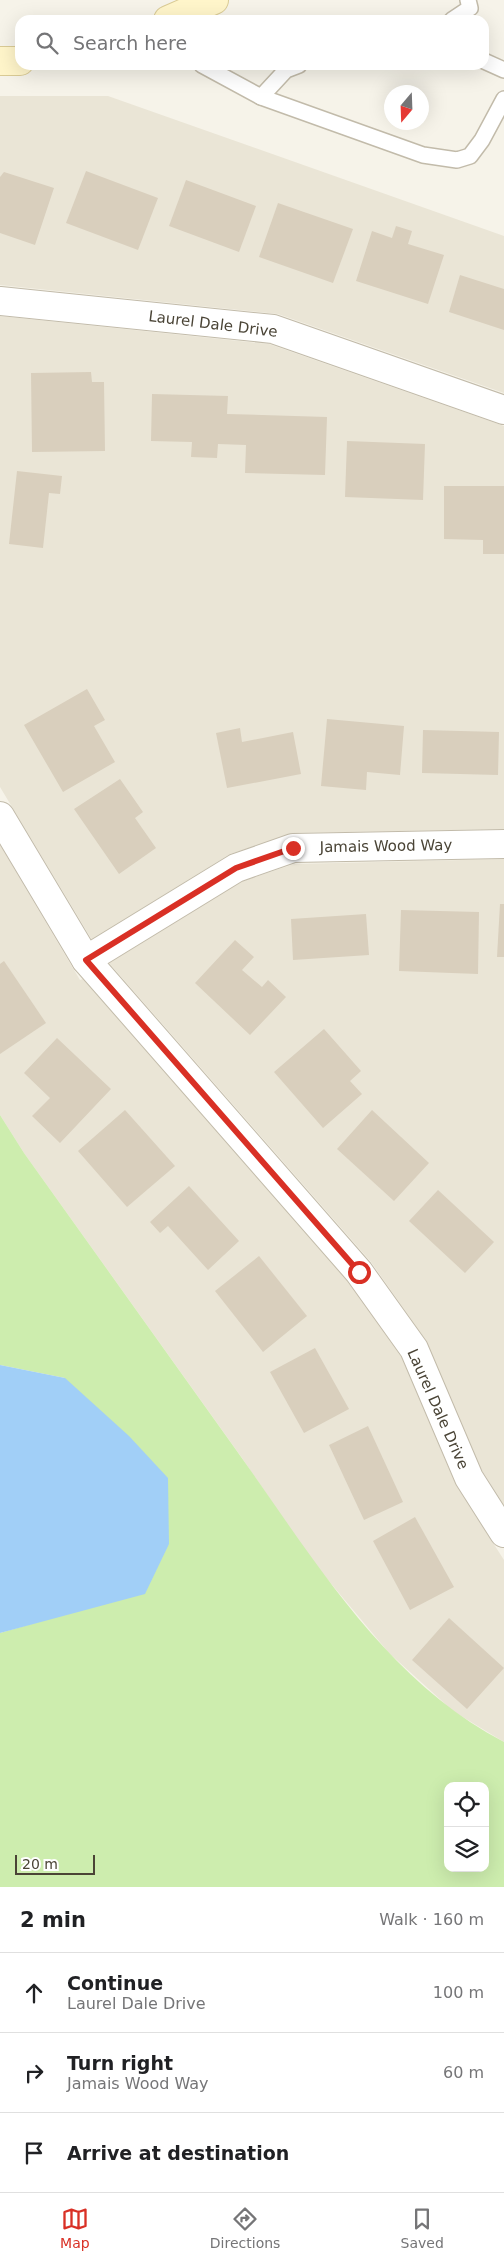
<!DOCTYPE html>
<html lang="en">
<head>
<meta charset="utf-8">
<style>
	body { margin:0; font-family:"DejaVu Sans",sans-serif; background:#f6f6f6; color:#202124 }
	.controls { position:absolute; right:15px; bottom:15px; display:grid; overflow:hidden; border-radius:10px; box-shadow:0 5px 20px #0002 }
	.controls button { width:45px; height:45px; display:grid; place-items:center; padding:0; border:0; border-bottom:1px solid #e0e0e0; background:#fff; color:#202124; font:25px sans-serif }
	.compass { position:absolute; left:384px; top:85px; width:45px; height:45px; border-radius:50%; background:#fff; box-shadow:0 5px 20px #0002; rotate:199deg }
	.scale { position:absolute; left:15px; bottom:12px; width:80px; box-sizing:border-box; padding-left:5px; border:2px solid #4a4436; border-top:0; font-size:14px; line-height:18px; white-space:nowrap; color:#4a4436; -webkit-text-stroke:4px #fff; paint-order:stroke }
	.stop { position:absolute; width:15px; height:15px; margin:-11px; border:4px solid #d93025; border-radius:50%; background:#fff }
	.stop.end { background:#d93025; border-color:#fff; box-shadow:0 1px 5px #0008 }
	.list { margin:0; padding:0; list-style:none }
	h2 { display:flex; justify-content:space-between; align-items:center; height:65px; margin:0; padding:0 20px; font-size:21px }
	h2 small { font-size:16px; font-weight:400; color:#757577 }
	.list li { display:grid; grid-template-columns:32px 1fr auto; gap:15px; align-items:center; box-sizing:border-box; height:80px; padding:0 20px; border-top:1px solid #e0e0e0 }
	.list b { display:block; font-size:19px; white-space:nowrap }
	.list p { margin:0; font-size:16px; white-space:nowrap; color:#757577 }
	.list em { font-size:16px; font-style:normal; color:#757577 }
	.icon { flex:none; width:28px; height:28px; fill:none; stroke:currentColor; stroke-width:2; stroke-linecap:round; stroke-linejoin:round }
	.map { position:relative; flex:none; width:504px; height:1887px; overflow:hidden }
	.search { position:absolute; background:#fff; box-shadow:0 5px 20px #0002; left:15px; right:15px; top:15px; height:55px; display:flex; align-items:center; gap:12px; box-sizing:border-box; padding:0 18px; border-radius:15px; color:#757577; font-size:19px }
	.sheet { height:305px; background:#fff }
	nav { display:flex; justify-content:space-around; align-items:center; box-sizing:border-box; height:70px; border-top:1px solid #e0e0e0; background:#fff; font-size:14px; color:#757577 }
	nav a { display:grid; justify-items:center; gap:2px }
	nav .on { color:#d93025 }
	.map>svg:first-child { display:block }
	.residential { fill:#eae5d6 }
	.green { fill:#cdedae; fill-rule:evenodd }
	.water { fill:#a1cff7 }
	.building { fill:#d9cfbd }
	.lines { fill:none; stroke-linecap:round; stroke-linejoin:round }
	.lane-casing { stroke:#c2bbaa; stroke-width:18 }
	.street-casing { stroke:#c2bbaa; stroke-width:30 }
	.secondary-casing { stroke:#dacb95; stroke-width:30 }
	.lane { stroke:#fff; stroke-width:15 }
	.street { stroke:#fff; stroke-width:28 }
	.secondary { stroke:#fff5ca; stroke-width:28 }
	.route { stroke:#d93025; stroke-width:6 }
	.labels { text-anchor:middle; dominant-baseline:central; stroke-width:4; stroke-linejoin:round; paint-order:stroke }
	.street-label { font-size:15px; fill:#4a4436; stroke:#fff }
</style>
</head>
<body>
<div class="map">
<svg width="504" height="1887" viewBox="0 0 504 1887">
	<rect width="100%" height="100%" fill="#f6f3e9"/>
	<!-- residential -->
	<g class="residential">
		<path d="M0,96H108L504,236V393L278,314L0,285Z"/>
		<path d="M0,316L269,344L504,426V829L294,833L230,854L92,940L0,787Z"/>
		<path d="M0,845L80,980L83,979L349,1282L402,1358L456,1485L504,1560V1742L453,1711L389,1653L313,1562L242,1458L24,1153L0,1115Z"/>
		<path d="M504,859V1505L481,1469L425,1339L371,1262L109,963L240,882L294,864Z"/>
	</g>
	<!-- green -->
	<path class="green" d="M0,1115L24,1153C94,1251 164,1349 234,1447C311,1554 383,1679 504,1742V1887H0V1633L45,1620L65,1378L0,1365ZM448,1786H485V1868H448Z"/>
	<!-- water -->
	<path class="water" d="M0,1365L65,1378L129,1436L168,1478L169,1544L145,1594L0,1633Z"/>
	<!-- building -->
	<g class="building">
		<path d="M86,171L158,198L138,250L66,223Z"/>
		<path d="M4,172L54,188L35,245L0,233V177Z"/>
		<path d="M186,180L256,206L239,252L169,226Z"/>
		<path d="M278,203L353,229L333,283L259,257Z"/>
		<path d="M396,226L412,231L408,244L444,255L428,304L356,281L372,231L392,238Z"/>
		<path d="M460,275L504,289V330L449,312Z"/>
		<path d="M91,372L92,382H104L105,451L32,452L31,373Z"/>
		<path d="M152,394L228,396L227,414L327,417L325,475L245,473L246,445L218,444L217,458L191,457L192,442L151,441Z"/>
		<path d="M347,441L425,444L423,500L345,497Z"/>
		<path d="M17,471L62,476L60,494L49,493L43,548L9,544Z"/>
		<path d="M444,486H504V554H483V540L444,539Z"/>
		<path d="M87,689L105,720L94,726L115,762L63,792L24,725Z"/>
		<path d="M327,719L404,726L400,775L367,772L366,790L321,786Z"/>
		<path d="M240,728L242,742L293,732L301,774L227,788L216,733Z"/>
		<path d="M423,730L499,732L498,775L422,773Z"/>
		<path d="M120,779L143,812L135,818L156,848L119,874L74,809Z"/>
		<path d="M500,904H504V957H497Z"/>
		<path d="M401,910L479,912L478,974L399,971Z"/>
		<path d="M366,914L369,955L293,960L291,919Z"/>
		<path d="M235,940L254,957L242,970L262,987L268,980L286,997L250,1035L195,983Z"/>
		<path d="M4,961L46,1023L0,1054V964Z"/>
		<path d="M324,1029L361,1071L350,1081L362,1094L323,1128L274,1072Z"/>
		<path d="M57,1038L111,1089L60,1143L32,1116L50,1098L24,1073Z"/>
		<path d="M125,1110L175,1166L127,1207L78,1151Z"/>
		<path d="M372,1110L429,1163L394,1201L337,1149Z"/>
		<path d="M189,1186L239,1241L208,1270L168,1226L160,1233L150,1222Z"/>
		<path d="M438,1190L494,1242L465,1273L409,1221Z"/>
		<path d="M259,1256L307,1316L263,1352L215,1291Z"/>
		<path d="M315,1348L349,1409L304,1433L270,1372Z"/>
		<path d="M368,1426L403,1502L364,1520L329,1445Z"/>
		<path d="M415,1517L454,1587L410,1610L373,1541Z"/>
		<path d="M449,1618L504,1668L467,1709L412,1660Z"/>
	</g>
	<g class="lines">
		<!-- lane casing -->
		<g class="lane-casing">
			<g id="lane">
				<path d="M452,20L470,8L468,0"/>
				<path d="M484,61L504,70"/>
				<path d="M202,65L261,97L423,155L457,160L470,156L482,140L504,99"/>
				<path d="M261,97L286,70L299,65"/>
			</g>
		</g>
		<!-- street casing -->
		<g class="street-casing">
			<g id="street">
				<path d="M0,301L273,329L504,410"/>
				<path d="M0,816L86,960L359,1272L414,1349L469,1478L504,1533"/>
				<path d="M86,960L236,868L293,848L504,844"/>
			</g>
		</g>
		<!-- secondary casing -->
		<g class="secondary-casing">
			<g id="secondary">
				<path d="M168,20L214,0"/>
				<path d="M0,61H20"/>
			</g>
		</g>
		<!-- lane -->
		<use href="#lane" class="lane"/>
		<!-- street -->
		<use href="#street" class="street"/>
		<!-- secondary -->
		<use href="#secondary" class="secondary"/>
	</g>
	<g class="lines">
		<!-- route -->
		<path class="route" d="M293,848L236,868L86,960L359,1272"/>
	</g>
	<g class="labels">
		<!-- street labels -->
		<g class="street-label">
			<text transform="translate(213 324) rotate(7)">Laurel Dale Drive</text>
			<text transform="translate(386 846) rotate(-1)">Jamais Wood Way</text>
			<text transform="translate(438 1409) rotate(66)">Laurel Dale Drive</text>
		</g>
	</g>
</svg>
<div class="controls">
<button><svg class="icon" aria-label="locate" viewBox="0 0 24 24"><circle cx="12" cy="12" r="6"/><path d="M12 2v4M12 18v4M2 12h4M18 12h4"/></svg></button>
<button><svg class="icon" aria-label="layers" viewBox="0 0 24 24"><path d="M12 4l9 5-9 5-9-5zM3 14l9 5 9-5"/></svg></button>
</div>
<svg class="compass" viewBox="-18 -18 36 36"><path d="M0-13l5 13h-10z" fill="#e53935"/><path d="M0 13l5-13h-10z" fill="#757577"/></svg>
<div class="scale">20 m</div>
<div class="stop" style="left:359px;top:1272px"></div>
<div class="stop end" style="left:293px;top:848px"></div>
<div class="search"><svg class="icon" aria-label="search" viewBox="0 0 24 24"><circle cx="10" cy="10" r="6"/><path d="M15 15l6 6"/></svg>Search here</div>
</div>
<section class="sheet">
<h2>2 min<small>Walk · 160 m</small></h2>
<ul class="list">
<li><svg class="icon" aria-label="ahead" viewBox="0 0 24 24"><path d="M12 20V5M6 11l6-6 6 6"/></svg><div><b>Continue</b><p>Laurel Dale Drive</p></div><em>100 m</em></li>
<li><svg class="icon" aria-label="right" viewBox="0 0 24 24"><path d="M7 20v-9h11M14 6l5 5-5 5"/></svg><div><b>Turn right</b><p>Jamais Wood Way</p></div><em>60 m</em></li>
<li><svg class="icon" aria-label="arrive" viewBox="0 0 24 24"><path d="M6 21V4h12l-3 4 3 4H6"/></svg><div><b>Arrive at destination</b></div></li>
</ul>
</section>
<nav>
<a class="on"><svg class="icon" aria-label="map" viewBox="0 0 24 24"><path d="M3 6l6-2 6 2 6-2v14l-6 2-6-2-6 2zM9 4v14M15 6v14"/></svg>Map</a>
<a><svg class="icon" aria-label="directions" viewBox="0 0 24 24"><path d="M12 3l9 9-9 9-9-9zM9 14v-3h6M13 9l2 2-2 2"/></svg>Directions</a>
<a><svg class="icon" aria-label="saved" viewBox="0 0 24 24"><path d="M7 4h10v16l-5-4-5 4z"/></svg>Saved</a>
</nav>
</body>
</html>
